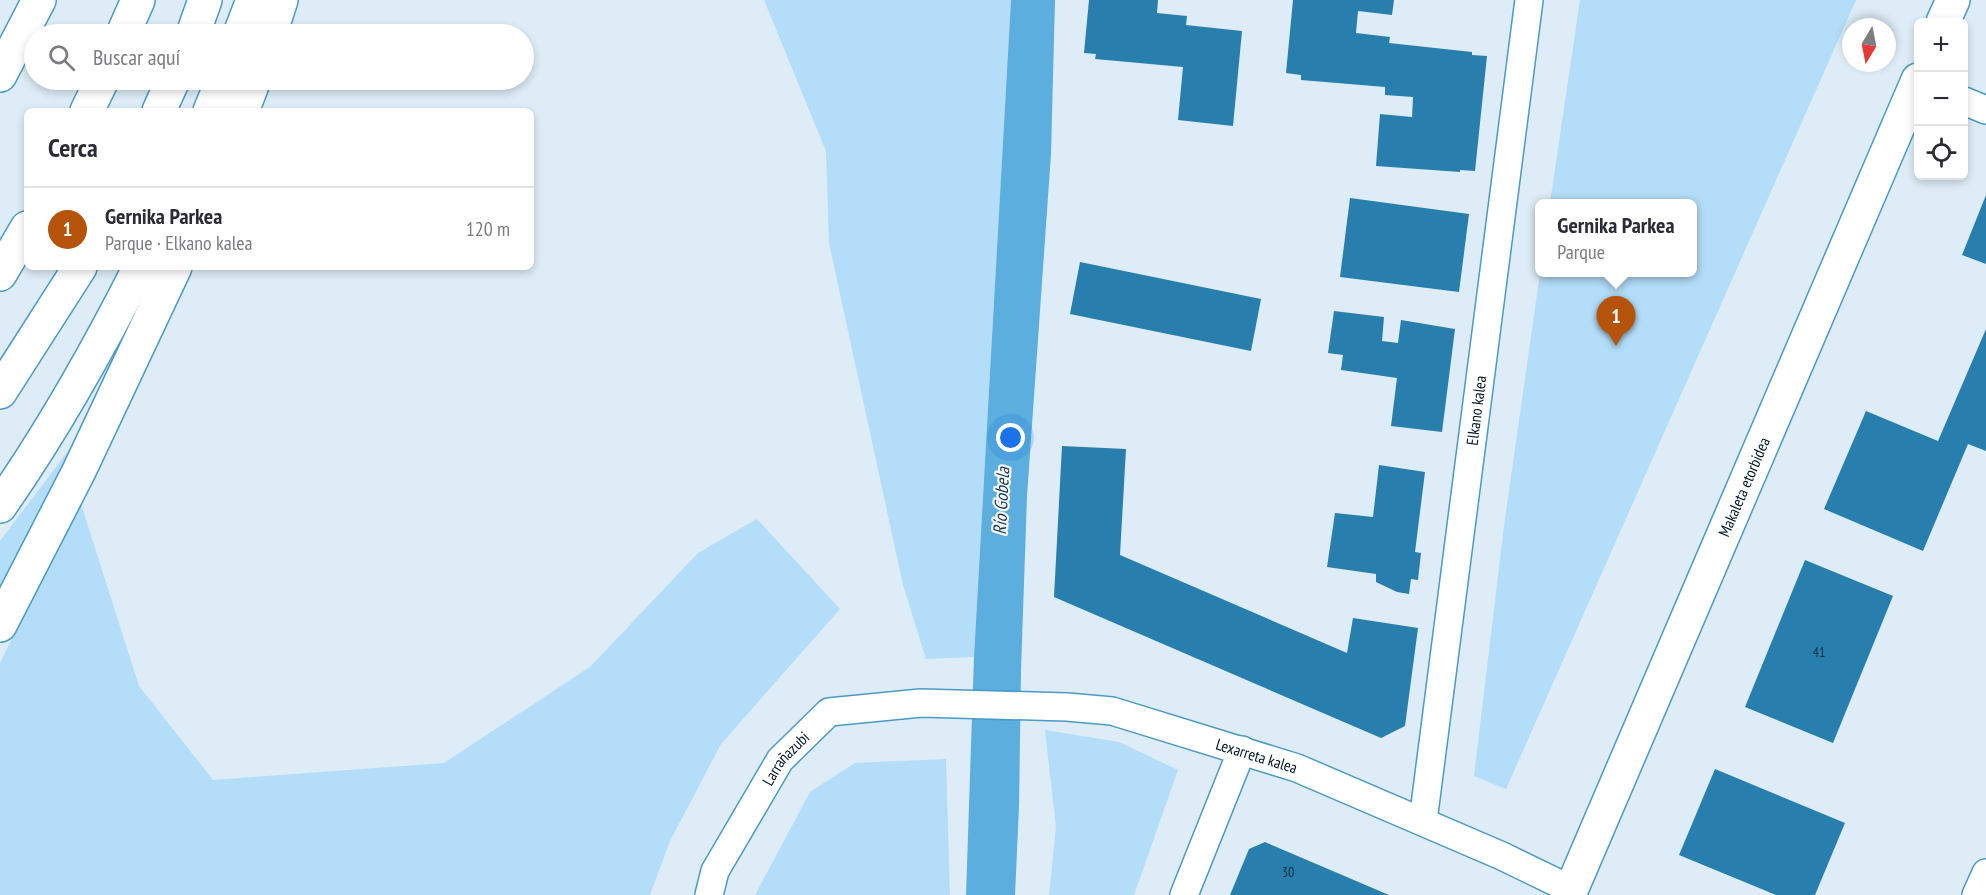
<!DOCTYPE html>
<html lang="es">
<head>
<meta charset="utf-8">
<style>
	body { margin:0; font-family:"PT Sans Narrow",sans-serif; background:#f2f2f3; color:#2b2b33 }
	.controls { position:absolute; right:18px; top:18px; display:grid; overflow:hidden; border-radius:9px; box-shadow:0 3px 9px #0003 }
	.controls button { width:54px; height:54px; display:grid; place-items:center; padding:0; border:0; border-bottom:2px solid #e1e1e2; background:#fff; color:#2b2b33; font:30px sans-serif }
	.compass { position:absolute; left:1842px; top:18px; width:54px; height:54px; border-radius:50%; background:#fff; box-shadow:0 3px 9px #0003; rotate:190deg }
	.you { position:absolute; left:1011px; top:438px; width:21px; height:21px; margin:-15px; border:4px solid #fff; border-radius:50%; background:#1a73e8; box-shadow:0 0 0 9px #1a73e833 }
	.badge { display:grid; place-items:center; width:39px; height:39px; border-radius:50%; background:#b45309; color:#fff; font-size:20px; font-weight:700 }
	.pin { position:absolute; translate:-50% -50px; filter:drop-shadow(0 2px 3px #0008) }
	.pin::after { content:''; position:absolute; top:32px; width:21px; height:18px; background:inherit; clip-path:polygon(0 0,100% 0,50% 100%) }
	.popup { position:absolute; left:1535px; top:199px; width:162px; height:78px; box-sizing:border-box; display:grid; place-content:center; border-radius:9px; background:#fff; filter:drop-shadow(0 2px 4px #0005); font-size:20px; white-space:nowrap; color:#7c7c81 }
	.popup b { font-size:22px; color:#2b2b33 }
	.popup::after { content:''; position:absolute; left:50%; top:100%; margin-left:-12px; border:12px solid transparent; border-top-color:#fff }
	.list { margin:0; padding:0; list-style:none }
	h2 { display:flex; justify-content:space-between; align-items:center; height:78px; margin:0; padding:0 24px; font-size:26px }
	h2 small { font-size:20px; font-weight:400; color:#7c7c81 }
	.list li { display:grid; grid-template-columns:39px 1fr auto; gap:18px; align-items:center; box-sizing:border-box; height:84px; padding:0 24px; border-top:2px solid #e1e1e2 }
	.list b { display:block; font-size:22px; white-space:nowrap }
	.list p { margin:0; font-size:20px; white-space:nowrap; color:#7c7c81 }
	.list em { font-size:20px; font-style:normal; color:#7c7c81 }
	.icon { flex:none; width:33px; height:33px; fill:none; stroke:currentColor; stroke-width:2; stroke-linecap:round; stroke-linejoin:round }
	.map { position:relative; flex:none; width:1986px; height:895px; overflow:hidden }
	.search { position:absolute; background:#fff; box-shadow:0 3px 9px #0003; left:24px; top:24px; width:510px; height:66px; display:flex; align-items:center; gap:15px; box-sizing:border-box; padding:0 21px; border-radius:33px; color:#7c7c81; font-size:22px }
	.panel { position:absolute; background:#fff; box-shadow:0 3px 9px #0003; left:24px; top:108px; width:510px; height:162px; border-radius:9px }
	.map>svg:first-child { display:block }
	.green { fill:#b3ddf8 }
	.water { fill:#5baedd }
	.building { fill:#287fad }
	.lines { fill:none; stroke-linecap:round; stroke-linejoin:round }
	.minor-casing { stroke:#4a9ac7; stroke-width:30 }
	.tertiary-casing { stroke:#4a9ac7; stroke-width:36 }
	.trunk-casing { stroke:#4a9ac7; stroke-width:36 }
	.minor { stroke:#fff; stroke-width:27 }
	.tertiary { stroke:#fff; stroke-width:33 }
	.trunk { stroke:#fff; stroke-width:33 }
	.labels { text-anchor:middle; dominant-baseline:central; stroke-width:4.5; stroke-linejoin:round; paint-order:stroke }
	.number-label { font-size:14px; fill:#0a3146 }
	.street-label { font-size:16px; fill:#001724; stroke:#f6f6f6 }
	.water-label { font-size:18px; font-style:italic; fill:#15394d; stroke:#f6f6f6 }
</style>
</head>
<body>
<div class="map">
<svg width="1986" height="895" viewBox="0 0 1986 895">
	<rect width="100%" height="100%" fill="#ddecf6"/>
	<!-- green -->
	<g class="green">
		<path d="M764,0H1011L974,657L926,659L903,585L829,243L826,151Z"/>
		<path d="M1580,0H1856L1506,789L1474,776L1504,526L1540,273L1692,272V204L1550,203Z"/>
		<path d="M74,443L0,590V541Z"/>
		<path d="M80,501L139,686L213,780L444,763L590,667L698,553L757,519L840,609L721,744L670,841L650,895H0V663Z"/>
		<path d="M1045,730L1119,742L1178,770L1134,895H1049L1056,827Z"/>
		<path d="M946,759L950,895H755L810,792L855,763Z"/>
	</g>
	<!-- water -->
	<path class="water" d="M1011,0H1055L1051,154L1027,496L1021,670L1019,806L1015,895H966L974,657Z"/>
	<!-- building -->
	<g class="building">
		<path d="M1089,0H1158L1157,13L1187,16L1186,25L1242,31L1233,126L1178,120L1183,67L1095,59L1096,54L1084,53Z"/>
		<path d="M1293,0H1394L1392,15L1358,11L1356,33L1390,37L1389,43L1472,52V55L1487,56L1475,171L1460,170V172L1376,166L1380,114L1412,117L1413,97L1385,95V87L1301,80V75L1286,73Z"/>
		<path d="M1986,195V264L1962,255Z"/>
		<path d="M1350,198L1469,214L1459,292L1340,277Z"/>
		<path d="M1080,262L1261,299L1251,351L1070,314Z"/>
		<path d="M1334,311L1384,317L1382,341L1398,343L1401,320L1455,329L1442,432L1391,426L1397,378L1341,370L1343,355L1328,353Z"/>
		<path d="M1986,329V451L1968,444L1923,551L1824,509L1866,411L1938,441Z"/>
		<path d="M1062,446L1126,449L1120,555L1347,653L1353,618L1418,628L1405,726L1381,738L1054,597Z"/>
		<path d="M1379,465L1425,472L1415,552L1421,553L1418,580L1411,579L1409,594L1397,592L1376,582V574L1327,567L1335,513L1373,517Z"/>
		<path d="M1805,560L1893,596L1833,743L1745,707Z"/>
		<path d="M1715,769L1845,823L1815,895H1776L1679,855Z"/>
		<path d="M1265,842L1389,895H1230L1249,849Z"/>
	</g>
	<g class="lines">
		<!-- minor casing -->
		<g class="minor-casing">
			<g id="minor">
				<path d="M1964,101L1986,110"/>
				<path id="s1" d="M1423,821L1529,0"/>
				<path id="s2" d="M709,895L715,871L780,760L829,712L921,703L1067,707L1112,711L1297,768L1502,856L1572,890"/>
				<path d="M1184,895L1242,750"/>
				<path d="M1976,895L1986,873"/>
			</g>
		</g>
		<!-- tertiary casing -->
		<g class="tertiary-casing">
			<g id="tertiary">
				<path d="M1943,22L1953,0"/>
				<path id="s3" d="M1569,895L1918,80"/>
			</g>
		</g>
		<!-- trunk casing -->
		<g class="trunk-casing">
			<g id="trunk">
				<path d="M123,34L138,0"/>
				<path d="M193,34L205,0"/>
				<path d="M240,34L253,0"/>
				<path d="M270,34L281,0"/>
				<path d="M0,75L39,0"/>
				<path d="M87,111L102,80"/>
				<path d="M159,111L173,80"/>
				<path d="M210,111L223,80"/>
				<path d="M242,111L254,80"/>
				<path d="M0,274L27,228"/>
				<path d="M0,392L80,267"/>
				<path d="M0,506C53,430 98,350 140,267"/>
				<path d="M0,625L79,471L175,267"/>
			</g>
		</g>
		<!-- minor -->
		<use href="#minor" class="minor"/>
		<!-- tertiary -->
		<use href="#tertiary" class="tertiary"/>
		<!-- trunk -->
		<use href="#trunk" class="trunk"/>
	</g>
	<g class="labels">
		<!-- number labels -->
		<g class="number-label">
			<text x="1819" y="652">41</text>
			<text x="1288" y="872">30</text>
		</g>
		<!-- street labels -->
		<g class="street-label">
			<text stroke="none"><textPath href="#s1" startOffset="414">Elkano kalea</textPath></text>
			<text stroke="none"><textPath href="#s3" startOffset="444">Makaleta etorbidea</textPath></text>
			<text stroke="none"><textPath href="#s2" startOffset="657">Lexarreta kalea</textPath></text>
			<text stroke="none"><textPath href="#s2" startOffset="158">Larrañazubi</textPath></text>
		</g>
		<!-- water labels -->
		<g class="water-label">
			<text transform="translate(1001 501) rotate(-87)">Río Gobela</text>
		</g>
	</g>
</svg>
<div class="controls">
<button>+</button>
<button>−</button>
<button><svg class="icon" aria-label="locate" viewBox="0 0 24 24"><circle cx="12" cy="12" r="6"/><path d="M12 2v4M12 18v4M2 12h4M18 12h4"/></svg></button>
</div>
<svg class="compass" viewBox="-18 -18 36 36"><path d="M0-13l5 13h-10z" fill="#e53935"/><path d="M0 13l5-13h-10z" fill="#7c7c81"/></svg>
<div class="you"></div>
<div class="pin badge" style="left:1616px;top:346px">1</div>
<div class="popup"><b>Gernika Parkea</b>Parque</div>
<div class="search"><svg class="icon" aria-label="search" viewBox="0 0 24 24"><circle cx="10" cy="10" r="6"/><path d="M15 15l6 6"/></svg>Buscar aquí</div>
<section class="panel">
<h2>Cerca<small></small></h2>
<ul class="list">
<li><span class="badge">1</span><div><b>Gernika Parkea</b><p>Parque · Elkano kalea</p></div><em>120 m</em></li>
</ul>
</section>
</div>
</body>
</html>
